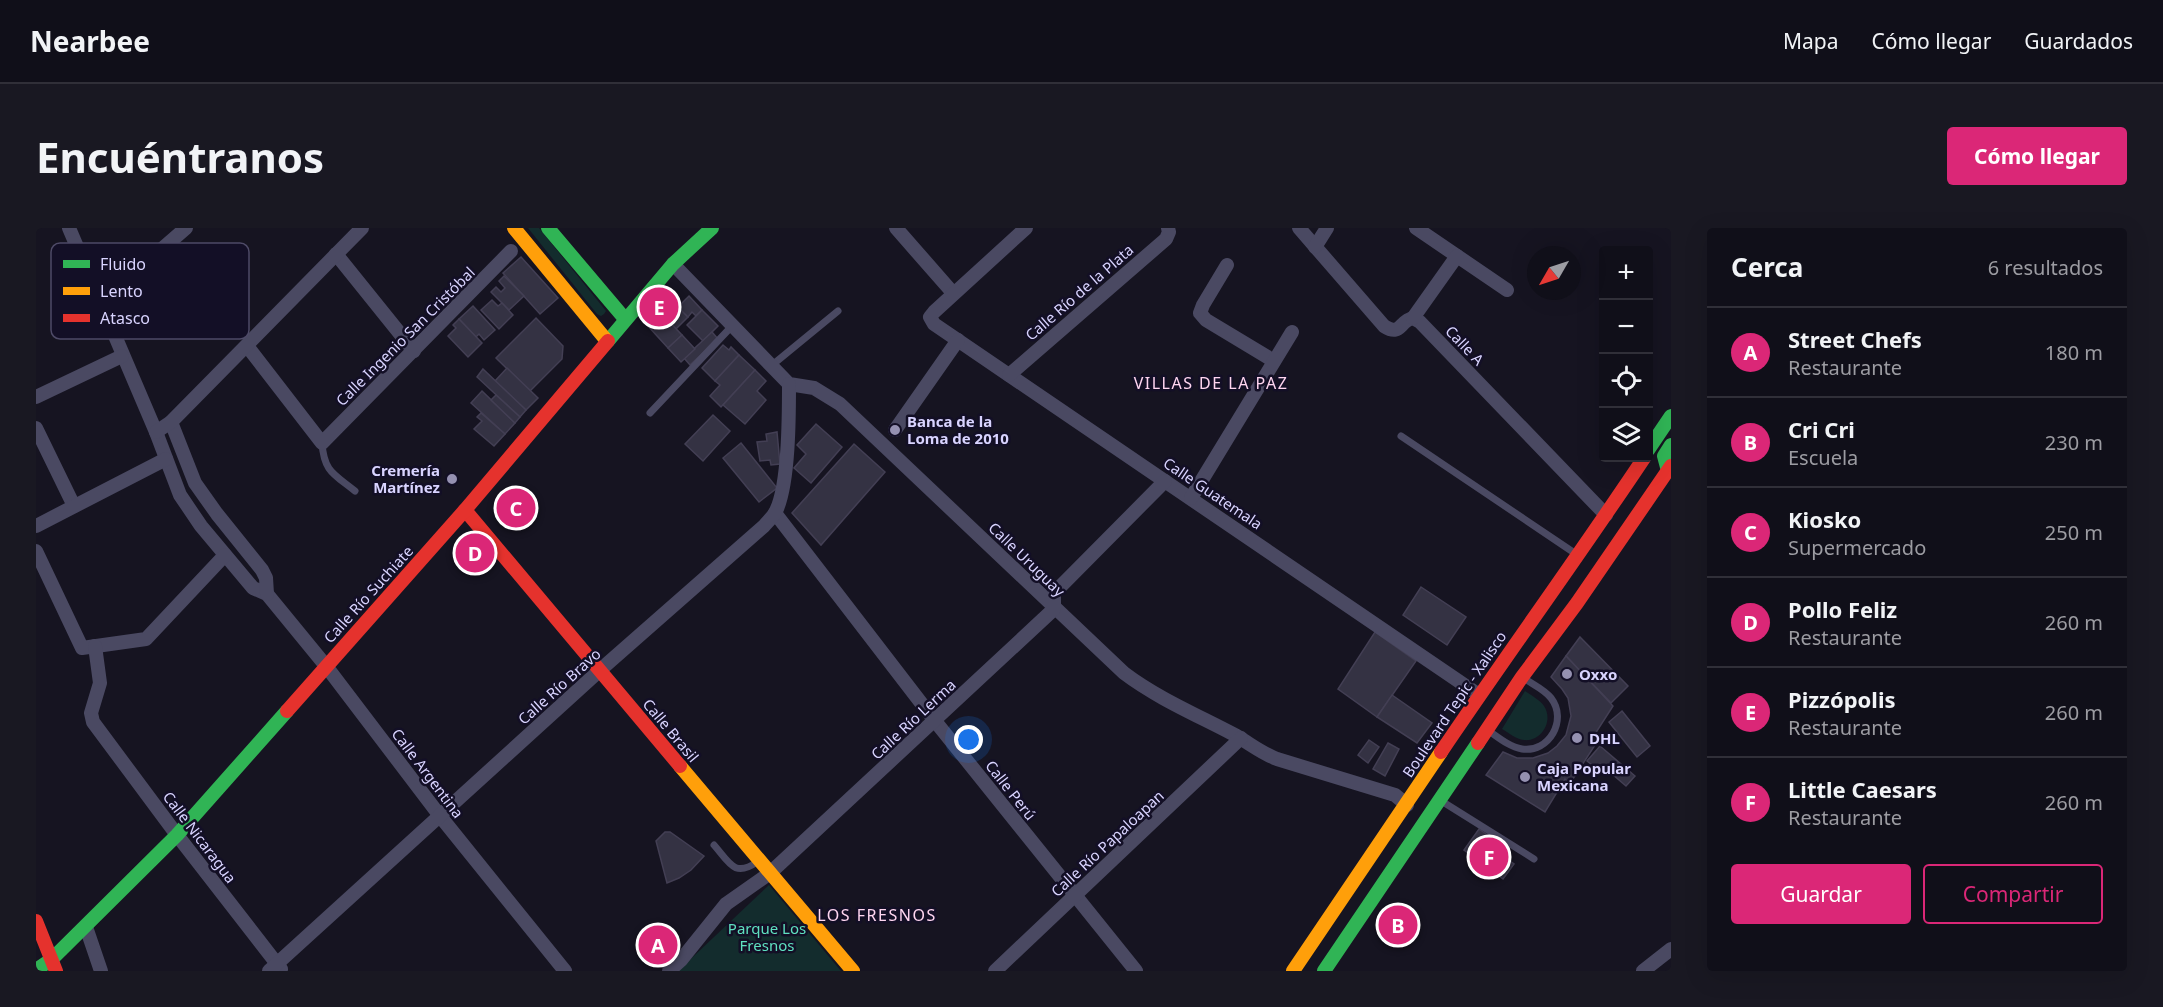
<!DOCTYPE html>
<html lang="es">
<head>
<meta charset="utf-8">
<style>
	body { margin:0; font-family:"Noto Sans",sans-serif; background:#191822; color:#f1f3f6 }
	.controls { position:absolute; right:18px; top:18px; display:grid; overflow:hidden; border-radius:6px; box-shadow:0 6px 24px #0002 }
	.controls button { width:54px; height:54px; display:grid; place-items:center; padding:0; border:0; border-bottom:2px solid #302f38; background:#100f19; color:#f1f3f6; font:30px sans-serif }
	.compass { position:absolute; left:1491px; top:18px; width:54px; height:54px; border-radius:50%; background:#100f19; box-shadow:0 6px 24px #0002; rotate:231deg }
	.you { position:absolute; left:933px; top:512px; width:21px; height:21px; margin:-15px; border:4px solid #fff; border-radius:50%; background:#1a73e8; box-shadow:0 0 0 9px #1a73e833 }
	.badge { display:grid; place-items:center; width:39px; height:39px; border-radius:50%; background:#db2777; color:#fff; font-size:20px; font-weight:700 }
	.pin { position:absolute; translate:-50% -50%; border:3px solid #fff; box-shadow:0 2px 6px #0006 }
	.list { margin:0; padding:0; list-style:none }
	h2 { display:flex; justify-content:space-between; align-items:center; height:78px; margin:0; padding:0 24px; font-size:26px }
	h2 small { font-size:20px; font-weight:400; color:#9c9ca2 }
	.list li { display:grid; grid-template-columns:39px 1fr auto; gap:18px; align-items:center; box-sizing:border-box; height:90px; padding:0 24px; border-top:2px solid #302f38 }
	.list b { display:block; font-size:22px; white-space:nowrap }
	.list p { margin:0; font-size:20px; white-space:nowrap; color:#9c9ca2 }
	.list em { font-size:20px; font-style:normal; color:#9c9ca2 }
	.actions { display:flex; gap:12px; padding:18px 24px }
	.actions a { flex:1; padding:14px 0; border:2px solid #db2777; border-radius:6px; text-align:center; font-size:21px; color:#db2777 }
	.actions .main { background:#db2777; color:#fff }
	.icon { flex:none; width:33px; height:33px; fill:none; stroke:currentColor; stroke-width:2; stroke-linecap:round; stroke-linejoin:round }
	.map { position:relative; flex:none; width:1635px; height:743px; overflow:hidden; border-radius:6px }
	header { display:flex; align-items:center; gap:36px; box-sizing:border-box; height:84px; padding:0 30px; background:#100f19; border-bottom:2px solid #302f38 }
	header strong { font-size:28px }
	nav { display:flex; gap:33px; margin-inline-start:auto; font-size:21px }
	.intro { display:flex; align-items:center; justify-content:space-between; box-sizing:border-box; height:144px; padding:0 36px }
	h1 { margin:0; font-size:42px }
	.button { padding:15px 27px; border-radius:6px; background:#db2777; color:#fff; font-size:21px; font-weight:700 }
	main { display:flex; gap:36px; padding:0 36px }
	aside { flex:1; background:#100f19; border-radius:6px; box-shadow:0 6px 24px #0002 }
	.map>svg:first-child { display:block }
	.green { fill:#132c2d }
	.building { fill:#343243; stroke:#433f54; stroke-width:1.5 }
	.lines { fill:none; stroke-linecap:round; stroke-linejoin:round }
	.lane { stroke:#4a4962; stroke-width:7 }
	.street { stroke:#4a4962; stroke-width:14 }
	.fast { stroke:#30b455; stroke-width:14 }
	.slow { stroke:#ff9f0a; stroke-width:14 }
	.jam { stroke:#e5322d; stroke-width:14 }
	.poi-dot { fill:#9591b1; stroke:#130f26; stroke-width:2 }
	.labels { text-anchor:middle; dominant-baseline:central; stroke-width:5; stroke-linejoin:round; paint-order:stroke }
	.street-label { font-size:15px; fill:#d9d4ff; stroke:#130f26 }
	.poi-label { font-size:15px; font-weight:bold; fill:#d9d4ff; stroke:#130f26; text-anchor:start }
	.park-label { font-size:15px; fill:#5fe0c0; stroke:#130f26 }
	.neighbourhood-label { font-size:16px; letter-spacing:1.5px; fill:#ffd6f0; stroke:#130f26 }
	.key { fill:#130f26; stroke:#4e4a67; stroke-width:1.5 }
	.key-label { font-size:16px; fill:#d9d4ff }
</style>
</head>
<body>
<header>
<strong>Nearbee</strong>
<nav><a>Mapa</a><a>Cómo llegar</a><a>Guardados</a></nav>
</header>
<div class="intro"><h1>Encuéntranos</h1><a class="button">Cómo llegar</a></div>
<main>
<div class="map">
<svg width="1635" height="743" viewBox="0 0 1635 743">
	<rect width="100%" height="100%" fill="#161421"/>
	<!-- green -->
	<g class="green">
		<path d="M492,0H503L570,83L568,86L565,88L561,86Z"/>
		<path d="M1489,463C1496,468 1504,472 1508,478C1518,493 1505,514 1488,512C1480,511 1473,505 1466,501Z"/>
		<path d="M733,657L805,743H642Z"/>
	</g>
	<!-- building -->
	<g class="building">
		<path d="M485,29L522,70L504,86L467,45Z"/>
		<path d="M468,48L488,68L473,82L455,64L460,59L465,64L469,60L463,53Z"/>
		<path d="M630,67L652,89L640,101L619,79Z"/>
		<path d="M653,68L666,82L660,88L656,84L652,89L642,79Z"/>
		<path d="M456,72L462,78L466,75L477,87L463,101L445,82Z"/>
		<path d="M437,78L459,102L448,112L443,106L440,109L423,91Z"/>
		<path d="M619,79L626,86L618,92L611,85Z"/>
		<path d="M666,82L682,98L667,113L651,97Z"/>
		<path d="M626,86L646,107L632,120L612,98Z"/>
		<path d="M500,90L527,118L526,131L494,163L460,130Z"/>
		<path d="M423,91L446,115L432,129L412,108L420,100L417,97Z"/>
		<path d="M676,104L682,111L654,137L648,130Z"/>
		<path d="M646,107L659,121L645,134L632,120Z"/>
		<path d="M687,117L693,122L695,119L703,127L679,153L666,140Z"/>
		<path d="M703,127L719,142L685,179L674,168L684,157L679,153Z"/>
		<path d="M471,140L502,170L490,182L459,153Z"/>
		<path d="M447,141L490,182L484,189L441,149Z"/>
		<path d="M719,142L730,153L721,163L730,172L709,196L687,177Z"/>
		<path d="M446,163L479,195L469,206L435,175Z"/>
		<path d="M460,167L484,189L479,195L455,172Z"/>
		<path d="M445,185L469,206L458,218L438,201L446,193L441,189Z"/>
		<path d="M677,187L694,203L667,233L649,216Z"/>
		<path d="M780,196L806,219L775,255L758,240L770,226L761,217Z"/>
		<path d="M741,204L744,236L735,237L734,232L724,233L721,214L731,213L730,206Z"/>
		<path d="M705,215L741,260L723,274L687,230Z"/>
		<path d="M818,216L849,244L785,317L756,285Z"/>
		<path d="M1385,359L1430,389L1411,417L1367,387Z"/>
		<path d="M1339,404L1380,433L1341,489L1302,461Z"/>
		<path d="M1544,409L1592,458L1575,475L1530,428Z"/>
		<path d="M1530,428L1577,478L1557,509L1563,511L1533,557L1529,551L1509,584L1450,547L1467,524L1481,530H1497L1512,525L1521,518L1530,507L1535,488L1532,470L1526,461L1515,449Z"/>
		<path d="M1356,467L1396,495L1381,515L1341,489Z"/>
		<path d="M1586,483L1614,518L1601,529L1573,494Z"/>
		<path d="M1333,512L1343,519L1332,535L1322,527Z"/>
		<path d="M1352,515L1363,521L1349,548L1337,541Z"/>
		<path d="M1564,518L1599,548L1590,558L1569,540L1565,544L1551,533Z"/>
		<path d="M1443,601L1464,616L1459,622L1478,636L1467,651L1428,622Z"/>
		<path d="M629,604H634L668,628L655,642L643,650L631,655L620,613Z"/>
	</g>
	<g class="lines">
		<!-- lane -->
		<g class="lane">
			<path d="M735,138L802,83"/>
			<path d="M614,185L696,98"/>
			<path d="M1365,208L1540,326"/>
			<path d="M286,215C288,244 298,246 319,263"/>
			<path d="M1453,503C1463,510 1474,519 1486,521C1513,525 1532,492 1515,470C1509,462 1498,457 1489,451"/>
			<path d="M1407,574L1498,631"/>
			<path d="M678,617C693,634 698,650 721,634"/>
		</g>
		<!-- street -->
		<g class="street">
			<path d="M33,0L120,204L144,267L165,298L217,360L231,366L290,438L404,588L529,743"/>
			<path d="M860,0L917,65"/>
			<path d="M990,0L898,84L894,89L898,96L1443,467"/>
			<path d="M1263,0L1348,98C1365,109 1363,93 1377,90L1384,94L1570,287"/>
			<path d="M1380,0L1471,62"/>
			<path d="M1279,19L1291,0"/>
			<path d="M300,26L378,123"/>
			<path d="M637,36L753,156L778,160L804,176L1088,445C1121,470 1161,487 1197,506C1212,514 1225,525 1241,531L1359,567L1371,577"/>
			<path d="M1191,37L1167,77L1164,85L1170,92L1238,133"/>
			<path d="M65,74L150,0"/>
			<path d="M1377,90L1421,28"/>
			<path d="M211,118L286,215L475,23"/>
			<path d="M973,147L1130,11L1133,4L1132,0"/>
			<path d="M0,169L86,128"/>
			<path d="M135,194L159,255L181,286L226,342L230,350L231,366"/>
			<path d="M0,200L38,278"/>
			<path d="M859,202L922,112"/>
			<path d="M120,204L135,194L326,0"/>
			<path d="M1155,270L1256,104"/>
			<path d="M739,285L899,493L1100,743"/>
			<path d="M0,298L130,231"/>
			<path d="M0,323L46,420L110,411L189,327"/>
			<path d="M59,418L64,455L55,485L57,494L141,607L245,741"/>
			<path d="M50,699L65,743"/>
			<path d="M233,743L563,443L728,298C732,293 737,289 740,283C753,256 753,188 753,156"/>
			<path d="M633,743L645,732L690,676L734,645L1018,381V365L1129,253"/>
			<path d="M959,743L1205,510"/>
			<path d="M1607,743L1635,721"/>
		</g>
		<!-- fast -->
		<g class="fast">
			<path d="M512,0L589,91"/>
			<path d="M572,113L637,36L676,0"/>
			<path d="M1612,222L1635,188"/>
			<path d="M1632,243L1628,228L1635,217"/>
			<path d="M0,742L16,731L141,607L251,483"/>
			<path d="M1288,743L1442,515"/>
		</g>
		<!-- slow -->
		<g class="slow">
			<path d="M478,0L571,113"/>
			<path d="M644,538L817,743"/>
			<path d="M1257,743L1405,524"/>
		</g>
		<!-- jam -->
		<g class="jam">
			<path d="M429,282L644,538"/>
			<path d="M251,483L429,282L572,113"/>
			<path d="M1442,515L1486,449L1541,375L1635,238"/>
			<path d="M1405,524C1472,425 1542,329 1608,230"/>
			<path d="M0,693L20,743"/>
		</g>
	</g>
	<!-- markers -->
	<g class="poi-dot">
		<circle cx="859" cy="202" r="6"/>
		<circle cx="416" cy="251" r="6"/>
		<circle cx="1531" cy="446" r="6"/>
		<circle cx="1541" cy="510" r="6"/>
		<circle cx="1489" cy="549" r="6"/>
	</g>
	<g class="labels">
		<!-- street labels -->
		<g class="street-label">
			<text transform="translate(1043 64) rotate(-41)">Calle Río de la Plata</text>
			<text transform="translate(369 108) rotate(-45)">Calle Ingenio San Cristóbal</text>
			<text transform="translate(1429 117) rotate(46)">Calle A</text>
			<text transform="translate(1177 265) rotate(34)">Calle Guatemala</text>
			<text transform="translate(991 331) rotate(44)">Calle Uruguay</text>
			<text transform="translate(332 366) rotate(-48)">Calle Río Suchiate</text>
			<text transform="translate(523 458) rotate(-42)">Calle Río Bravo</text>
			<text transform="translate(1418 476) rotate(-56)">Boulevard Tepic - Xalisco</text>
			<text transform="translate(877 491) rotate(-43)">Calle Río Lerma</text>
			<text transform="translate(635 502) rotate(50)">Calle Brasil</text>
			<text transform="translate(392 545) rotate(53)">Calle Argentina</text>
			<text transform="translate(975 562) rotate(52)">Calle Perú</text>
			<text transform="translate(164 609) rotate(53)">Calle Nicaragua</text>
			<text transform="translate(1071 615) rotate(-43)">Calle Río Papaloapan</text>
		</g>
		<!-- poi labels -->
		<g class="poi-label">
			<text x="871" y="193">Banca de la<tspan x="871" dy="17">Loma de 2010</tspan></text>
			<text x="404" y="242" text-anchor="end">Cremería<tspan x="404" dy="17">Martínez</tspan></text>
			<text x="1543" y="446">Oxxo</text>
			<text x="1553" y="510">DHL</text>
			<text x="1501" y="540">Caja Popular<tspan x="1501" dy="17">Mexicana</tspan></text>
		</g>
		<!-- park labels -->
		<g class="park-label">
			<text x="731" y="700">Parque Los<tspan x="731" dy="17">Fresnos</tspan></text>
		</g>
		<!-- neighbourhood labels -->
		<g class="neighbourhood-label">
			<text x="1175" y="155">VILLAS DE LA PAZ</text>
			<text x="841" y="687">LOS FRESNOS</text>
		</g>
	</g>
	<!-- legend -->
	<rect x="15" y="15" width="198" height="96" rx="9" class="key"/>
	<rect x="27" y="32" width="27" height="8" fill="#30b455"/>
	<rect x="27" y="59" width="27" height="8" fill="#ff9f0a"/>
	<rect x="27" y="86" width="27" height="8" fill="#e5322d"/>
	<g class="key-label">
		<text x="64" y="42">Fluido</text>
		<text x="64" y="69">Lento</text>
		<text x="64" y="96">Atasco</text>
	</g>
</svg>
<div class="controls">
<button>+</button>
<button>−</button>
<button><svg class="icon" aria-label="locate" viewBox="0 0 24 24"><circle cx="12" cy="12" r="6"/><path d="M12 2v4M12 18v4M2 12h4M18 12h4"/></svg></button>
<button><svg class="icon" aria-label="layers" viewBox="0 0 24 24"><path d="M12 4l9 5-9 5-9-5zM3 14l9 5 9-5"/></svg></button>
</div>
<svg class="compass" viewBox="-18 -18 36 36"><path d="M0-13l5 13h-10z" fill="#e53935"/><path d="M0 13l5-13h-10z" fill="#9c9ca2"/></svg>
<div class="you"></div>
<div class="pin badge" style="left:622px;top:717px">A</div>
<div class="pin badge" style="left:1362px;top:697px">B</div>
<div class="pin badge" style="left:480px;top:280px">C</div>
<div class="pin badge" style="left:439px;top:325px">D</div>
<div class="pin badge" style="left:623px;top:79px">E</div>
<div class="pin badge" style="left:1453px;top:629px">F</div>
</div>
<aside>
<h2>Cerca<small>6 resultados</small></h2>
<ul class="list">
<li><span class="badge">A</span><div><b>Street Chefs</b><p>Restaurante</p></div><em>180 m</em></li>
<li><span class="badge">B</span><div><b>Cri Cri</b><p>Escuela</p></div><em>230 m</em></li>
<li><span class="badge">C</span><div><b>Kiosko</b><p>Supermercado</p></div><em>250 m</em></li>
<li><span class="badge">D</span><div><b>Pollo Feliz</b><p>Restaurante</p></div><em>260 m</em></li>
<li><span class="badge">E</span><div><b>Pizzópolis</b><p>Restaurante</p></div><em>260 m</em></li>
<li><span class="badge">F</span><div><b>Little Caesars</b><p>Restaurante</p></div><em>260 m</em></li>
</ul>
<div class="actions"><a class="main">Guardar</a><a>Compartir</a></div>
</aside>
</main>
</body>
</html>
